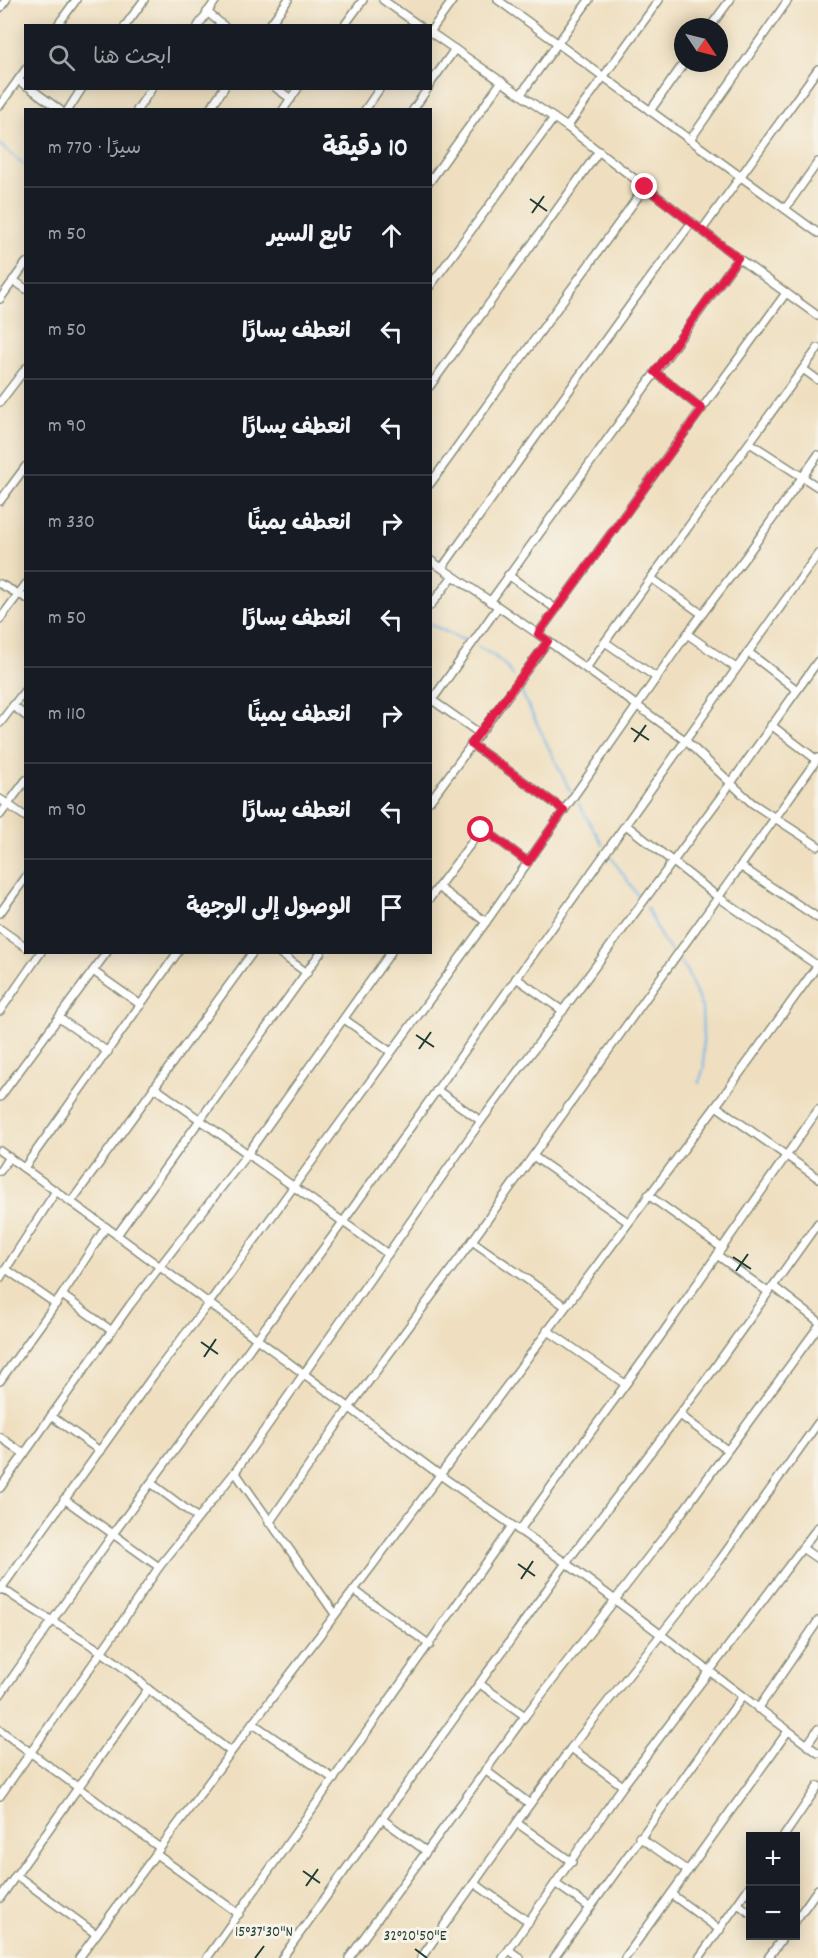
<!DOCTYPE html>
<html lang="ar">
<head>
<meta charset="utf-8">
<style>
	body { margin:0; font-family:Dekko,"Playpen Sans Arabic",sans-serif; background:#20242c; color:#f1f3f6; direction:rtl }
	.controls { position:absolute; right:18px; bottom:18px; display:grid; overflow:hidden; border-radius:0px; box-shadow:0 3px 15px #0003 }
	.controls button { width:54px; height:54px; display:grid; place-items:center; padding:0; border:0; border-bottom:2px solid #363941; background:#171b24; color:#f1f3f6; font:30px sans-serif }
	.compass { position:absolute; left:674px; top:18px; width:54px; height:54px; border-radius:50%; background:#171b24; box-shadow:0 3px 15px #0003; rotate:125deg }
	.stop { position:absolute; width:18px; height:18px; margin:-14px; border:4px solid #e11d48; border-radius:50%; background:#fff }
	.stop.end { background:#e11d48; border-color:#fff; box-shadow:0 2px 6px #0008 }
	.list { margin:0; padding:0; list-style:none }
	h2 { display:flex; justify-content:space-between; align-items:center; height:78px; margin:0; padding:0 24px; font-size:26px }
	h2 small { font-size:20px; font-weight:400; color:#9ea1a6 }
	.list li { display:grid; grid-template-columns:39px 1fr auto; gap:18px; align-items:center; box-sizing:border-box; height:96px; padding:0 24px; border-top:2px solid #363941 }
	.list b { display:block; font-size:22px; white-space:nowrap }
	.list em { font-size:20px; font-style:normal; color:#9ea1a6 }
	.icon { flex:none; width:33px; height:33px; fill:none; stroke:currentColor; stroke-width:2; stroke-linecap:round; stroke-linejoin:round }
	.map { position:relative; flex:none; width:818px; height:1958px; overflow:hidden; direction:ltr }
	.search { position:absolute; background:#171b24; box-shadow:0 3px 15px #0003; left:24px; top:24px; width:408px; height:66px; display:flex; align-items:center; gap:15px; box-sizing:border-box; padding:0 21px; border-radius:0px; color:#9ea1a6; font-size:22px }
	.panel { position:absolute; background:#171b24; box-shadow:0 3px 15px #0003; left:24px; top:108px; width:408px; height:846px; border-radius:0px; direction:rtl }
	.map>svg:first-child { display:block }
	.lines { fill:none; stroke-linecap:round; stroke-linejoin:round }
	.stream { stroke:#6fb4e6; stroke-width:2 }
	.minor-casing { stroke:#878e7a; stroke-width:10 }
	.minor { stroke:#fff; stroke-width:7 }
	.route { stroke:#e11d48; stroke-width:8 }
	.ticks { fill:none; stroke:#1f3d34; stroke-width:2 }
	.ticks-label { font-size:15px; text-anchor:middle; fill:#1f3d34; stroke:#f7f3e8; stroke-width:6; stroke-linejoin:round; paint-order:stroke }
</style>
</head>
<body>
<div class="map">
<svg width="818" height="1958" viewBox="0 0 818 1958">
	<rect width="100%" height="100%" fill="#f7f3e8"/>
	<filter id="ink" filterUnits="userSpaceOnUse"><feTurbulence type="fractalNoise" baseFrequency=".0167" numOctaves="2"/><feDisplacementMap in="SourceGraphic" scale="12" xChannelSelector="R" yChannelSelector="G"/><feConvolveMatrix kernelMatrix="1 2 1 2 8 2 1 2 1" color-interpolation-filters="sRGB"/></filter>
	<filter id="wash" filterUnits="userSpaceOnUse"><feTurbulence type="fractalNoise" baseFrequency=".008" numOctaves="4" result="noise"/><feDisplacementMap in="SourceGraphic" scale="24" xChannelSelector="R" yChannelSelector="G"/><feGaussianBlur stdDeviation="1.35" result="paint"/><feColorMatrix in="noise" values="0 0 0 0 0 0 0 0 0 0 0 0 0 0 0 0 0 1.4 0 .05"/><feComposite in="paint" operator="in"/></filter>
	<g filter="url(#wash)">
		<rect width="100%" height="100%" fill="#efdfc0"/>
		<g class="lines">
			<!-- stream -->
			<g class="stream">
				<path d="M0,145L26,166"/>
				<path d="M430,624L465,641"/>
				<path d="M478,647C493,654 505,662 513,676"/>
				<path d="M520,689L570,791"/>
				<path d="M578,803L603,845"/>
				<path d="M611,857L639,897"/>
				<path d="M647,908L662,939L671,951"/>
				<path d="M680,962L686,969L702,1008L704,1067L699,1083"/>
			</g>
		</g>
	</g>
	<g filter="url(#ink)">
		<g class="lines">
			<!-- minor casing -->
			<g class="minor-casing">
				<g id="minor">
					<path d="M383,0L420,26"/>
					<path d="M498,0L818,233"/>
					<path d="M0,8L6,0"/>
					<path d="M207,12L224,26"/>
					<path d="M57,26L76,0"/>
					<path d="M125,26L144,0"/>
					<path d="M198,26L216,0"/>
					<path d="M269,26L288,0"/>
					<path d="M344,26L363,0"/>
					<path d="M710,27L730,0"/>
					<path d="M430,32L567,127L738,258L818,316"/>
					<path d="M430,32L453,0"/>
					<path d="M18,80L26,86"/>
					<path d="M430,84L455,49"/>
					<path d="M30,88L60,110"/>
					<path d="M276,88L291,99"/>
					<path d="M521,94L589,0"/>
					<path d="M0,105L26,69"/>
					<path d="M68,110L82,88"/>
					<path d="M137,110L152,88"/>
					<path d="M209,110L224,88"/>
					<path d="M283,110L298,88"/>
					<path d="M365,110L380,88"/>
					<path d="M413,110L428,88"/>
					<path d="M650,111L684,63"/>
					<path d="M567,127L659,0"/>
					<path d="M690,140L788,0"/>
					<path d="M430,181L502,81"/>
					<path d="M785,209L818,162"/>
					<path d="M702,230L818,69"/>
					<path d="M13,280L26,289"/>
					<path d="M430,286L554,118"/>
					<path d="M0,299L26,263"/>
					<path d="M803,369L818,380"/>
					<path d="M655,372L702,409"/>
					<path d="M430,386L599,151"/>
					<path d="M0,402L26,368"/>
					<path d="M750,443L818,487"/>
					<path d="M430,484L645,187"/>
					<path d="M0,501L26,466"/>
					<path d="M430,560L538,634L686,741L752,803L818,846"/>
					<path d="M442,568L631,304L692,222"/>
					<path d="M508,575L556,609"/>
					<path d="M651,578L702,614"/>
					<path d="M0,584L26,598"/>
					<path d="M490,602L738,258"/>
					<path d="M430,606L453,576"/>
					<path d="M0,619L26,584"/>
					<path d="M538,634L786,293"/>
					<path d="M687,634L736,668"/>
					<path d="M605,642L657,678"/>
					<path d="M748,652L797,690"/>
					<path d="M586,668L818,348"/>
					<path d="M432,700L479,733"/>
					<path d="M430,703L498,607"/>
					<path d="M13,706L26,716"/>
					<path d="M0,723L26,689"/>
					<path d="M771,725L817,760"/>
					<path d="M471,744L564,810"/>
					<path d="M0,799L26,817"/>
					<path d="M430,801L548,641"/>
					<path d="M0,815L26,780"/>
					<path d="M626,825L718,897L818,966"/>
					<path d="M740,866L818,918"/>
					<path d="M438,887L486,922"/>
					<path d="M430,898L481,830H485L528,862"/>
					<path d="M0,913L26,877"/>
					<path d="M0,929L26,947"/>
					<path d="M278,952L307,973"/>
					<path d="M93,971L141,1005"/>
					<path d="M516,978L563,1011"/>
					<path d="M0,1011L41,952"/>
					<path d="M59,1018L108,1052"/>
					<path d="M344,1019L391,1052"/>
					<path d="M154,1087L388,1254"/>
					<path d="M437,1090L481,1121"/>
					<path d="M0,1097L107,952"/>
					<path d="M716,1106L818,1178"/>
					<path d="M0,1151L117,1235L440,1475L566,1563L818,1753"/>
					<path d="M533,1156L628,1222"/>
					<path d="M24,1168L178,952"/>
					<path d="M0,1171L9,1157"/>
					<path d="M648,1195L722,1248"/>
					<path d="M71,1202L253,952"/>
					<path d="M117,1235L321,952"/>
					<path d="M472,1241L565,1306"/>
					<path d="M717,1255L768,1292"/>
					<path d="M6,1269L56,1304"/>
					<path d="M0,1278L56,1191"/>
					<path d="M773,1286L818,1321"/>
					<path d="M62,1295L112,1331"/>
					<path d="M547,1330L625,1384"/>
					<path d="M0,1381L62,1295L106,1227"/>
					<path d="M680,1415L727,1450"/>
					<path d="M51,1416L100,1451"/>
					<path d="M0,1437L24,1454"/>
					<path d="M235,1472L335,1614"/>
					<path d="M151,1483L198,1518"/>
					<path d="M0,1488L130,1305L248,1153L391,952"/>
					<path d="M64,1499L159,1567L235,1472L481,1121L731,783L818,661"/>
					<path d="M269,1523L349,1408L472,1241L818,758"/>
					<path d="M519,1531L660,1337L818,1110"/>
					<path d="M802,1548L818,1559"/>
					<path d="M0,1587C48,1622 105,1647 148,1689"/>
					<path d="M0,1590L153,1376L209,1303L486,922L687,634L747,555L818,455"/>
					<path d="M354,1590L430,1645"/>
					<path d="M480,1684L525,1716"/>
					<path d="M0,1695L113,1534L343,1222L818,554"/>
					<path d="M758,1709L818,1621"/>
					<path d="M252,1723L334,1779"/>
					<path d="M0,1730L160,1848"/>
					<path d="M807,1745L818,1729"/>
					<path d="M571,1748L623,1786"/>
					<path d="M485,1770L530,1804"/>
					<path d="M0,1796L118,1628L159,1567"/>
					<path d="M382,1819L426,1851"/>
					<path d="M517,1823L572,1862"/>
					<path d="M784,1836L818,1786"/>
					<path d="M639,1837L688,1871"/>
					<path d="M156,1854L239,1914"/>
					<path d="M16,1875L96,1934"/>
					<path d="M474,1883L529,1922"/>
					<path d="M556,1884L589,1907"/>
					<path d="M671,1894L720,1930"/>
					<path d="M0,1898L148,1689L231,1752"/>
					<path d="M738,1904L750,1913"/>
					<path d="M796,1920L818,1889"/>
					<path d="M509,1950L520,1958"/>
					<path d="M79,1958L231,1752L354,1590L716,1106L818,965"/>
					<path d="M207,1958L512,1526"/>
					<path d="M282,1958L566,1563L708,1377L818,1223"/>
					<path d="M349,1958L525,1716L673,1525L818,1327"/>
					<path d="M421,1958L530,1804L571,1748L720,1560L818,1423"/>
					<path d="M503,1958L623,1786L818,1527"/>
					<path d="M554,1958L742,1697"/>
					<path d="M625,1958L788,1731"/>
					<path d="M699,1958L750,1886"/>
					<path d="M768,1958L784,1936"/>
				</g>
			</g>
			<!-- minor -->
			<use href="#minor" class="minor"/>
		</g>
	</g>
	<g class="lines" filter="url(#ink)">
		<!-- route -->
		<path class="route" d="M481,830H485L528,862L564,810L471,744L548,641L538,634L702,409L655,372L738,258L645,187"/>
	</g>
	<!-- ticks -->
	<path class="ticks" d="M530,199L547,211M532,213L544,196M631,728L649,740M634,742L646,725M416,1035L434,1047M419,1049L431,1032M733,1257L751,1269M736,1271L748,1254M201,1342L218,1354M204,1357L216,1339M518,1564L535,1576M521,1579L533,1561M303,1871L320,1883M306,1886L318,1869M415,1949L427,1958M255,1958L264,1946"/>
	<g class="ticks-label">
		<text x="264" y="1936">15°37'30"N</text>
		<text x="415" y="1940">32°20'50"E</text>
	</g>
</svg>
<div class="controls">
<button>+</button>
<button>−</button>
</div>
<svg class="compass" viewBox="-18 -18 36 36"><path d="M0-13l5 13h-10z" fill="#e53935"/><path d="M0 13l5-13h-10z" fill="#9ea1a6"/></svg>
<div class="stop" style="left:481px;top:830px"></div>
<div class="stop end" style="left:645px;top:187px"></div>
<div class="search"><svg class="icon" aria-label="search" viewBox="0 0 24 24"><circle cx="10" cy="10" r="6"/><path d="M15 15l6 6"/></svg>ابحث هنا</div>
<section class="panel">
<h2>10 دقيقة<small>سيرًا · 770 m</small></h2>
<ul class="list">
<li><svg class="icon" aria-label="ahead" viewBox="0 0 24 24"><path d="M12 20V5M6 11l6-6 6 6"/></svg><div><b>تابع السير</b></div><em>50 m</em></li>
<li><svg class="icon" aria-label="left" viewBox="0 0 24 24"><path d="M17 20v-9H6M10 6l-5 5 5 5"/></svg><div><b>انعطف يسارًا</b></div><em>50 m</em></li>
<li><svg class="icon" aria-label="left" viewBox="0 0 24 24"><path d="M17 20v-9H6M10 6l-5 5 5 5"/></svg><div><b>انعطف يسارًا</b></div><em>90 m</em></li>
<li><svg class="icon" aria-label="right" viewBox="0 0 24 24"><path d="M7 20v-9h11M14 6l5 5-5 5"/></svg><div><b>انعطف يمينًا</b></div><em>330 m</em></li>
<li><svg class="icon" aria-label="left" viewBox="0 0 24 24"><path d="M17 20v-9H6M10 6l-5 5 5 5"/></svg><div><b>انعطف يسارًا</b></div><em>50 m</em></li>
<li><svg class="icon" aria-label="right" viewBox="0 0 24 24"><path d="M7 20v-9h11M14 6l5 5-5 5"/></svg><div><b>انعطف يمينًا</b></div><em>110 m</em></li>
<li><svg class="icon" aria-label="left" viewBox="0 0 24 24"><path d="M17 20v-9H6M10 6l-5 5 5 5"/></svg><div><b>انعطف يسارًا</b></div><em>90 m</em></li>
<li><svg class="icon" aria-label="arrive" viewBox="0 0 24 24"><path d="M6 21V4h12l-3 4 3 4H6"/></svg><div><b>الوصول إلى الوجهة</b></div></li>
</ul>
</section>
</div>
</body>
</html>
